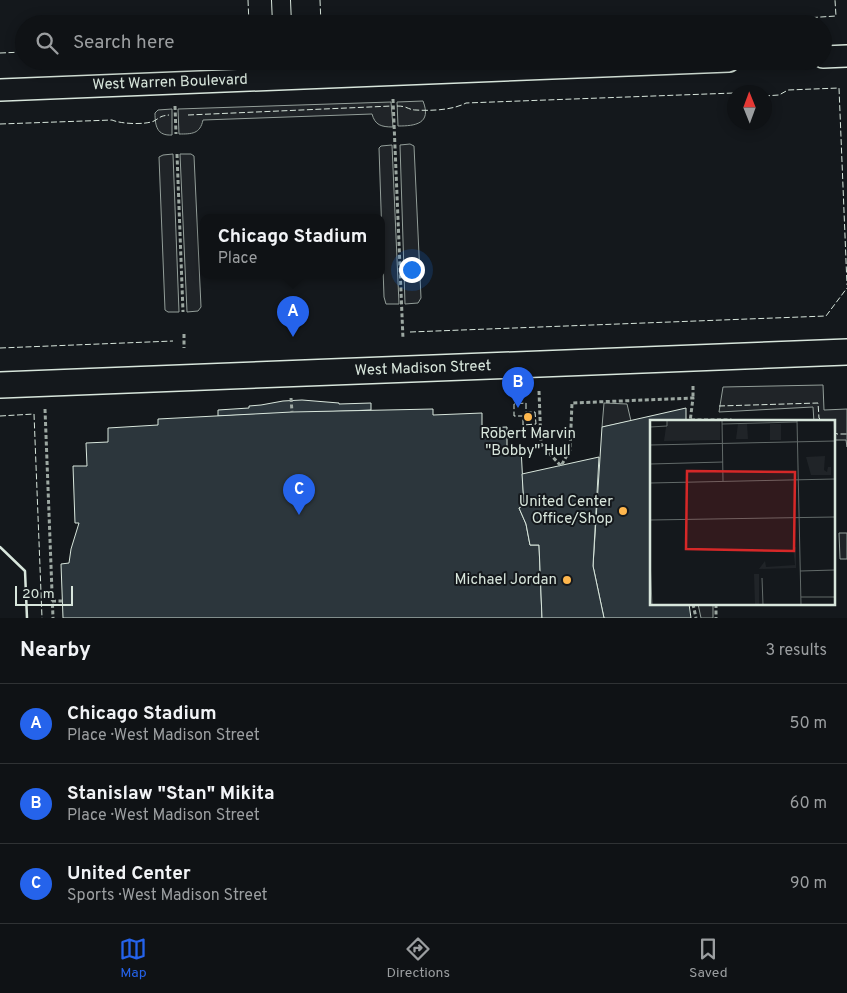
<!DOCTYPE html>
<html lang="en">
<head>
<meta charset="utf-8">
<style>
	body { margin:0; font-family:Overpass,sans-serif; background:#1d2022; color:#f1f3f6 }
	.compass { position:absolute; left:727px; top:85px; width:45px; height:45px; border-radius:50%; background:#0f1215; box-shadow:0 2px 12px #0003; rotate:359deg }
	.scale { position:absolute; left:15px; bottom:12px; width:58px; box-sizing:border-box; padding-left:5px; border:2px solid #d8e6dc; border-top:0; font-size:14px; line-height:18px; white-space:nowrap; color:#d8e6dc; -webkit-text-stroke:4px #14181c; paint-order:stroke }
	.you { position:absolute; left:411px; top:269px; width:18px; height:18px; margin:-12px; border:4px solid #fff; border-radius:50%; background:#1a73e8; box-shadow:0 0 0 8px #1a73e833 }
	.badge { display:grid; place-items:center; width:32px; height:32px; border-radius:50%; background:#2563eb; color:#fff; font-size:16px; font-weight:700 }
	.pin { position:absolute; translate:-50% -41px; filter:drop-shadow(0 1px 2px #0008) }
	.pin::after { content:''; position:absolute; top:26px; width:18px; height:15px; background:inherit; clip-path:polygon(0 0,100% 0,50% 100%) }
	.popup { position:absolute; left:200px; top:214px; width:185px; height:65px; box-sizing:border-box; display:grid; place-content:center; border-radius:10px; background:#0f1215; filter:drop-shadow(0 1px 4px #0005); font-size:16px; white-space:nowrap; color:#9b9ea0 }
	.popup b { font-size:19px; color:#f1f3f6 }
	.popup::after { content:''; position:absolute; left:50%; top:100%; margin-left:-10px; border:10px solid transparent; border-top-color:#0f1215 }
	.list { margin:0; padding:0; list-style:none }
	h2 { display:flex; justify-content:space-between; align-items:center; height:65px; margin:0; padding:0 20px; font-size:21px }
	h2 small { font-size:16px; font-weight:400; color:#9b9ea0 }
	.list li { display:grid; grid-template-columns:32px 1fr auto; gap:15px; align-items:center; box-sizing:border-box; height:80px; padding:0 20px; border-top:1px solid #2f3234 }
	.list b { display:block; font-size:19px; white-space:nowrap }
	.list p { margin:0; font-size:16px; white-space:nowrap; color:#9b9ea0 }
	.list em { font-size:16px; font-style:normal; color:#9b9ea0 }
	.icon { flex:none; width:28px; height:28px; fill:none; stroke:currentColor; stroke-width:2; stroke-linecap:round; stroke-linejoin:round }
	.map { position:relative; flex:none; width:847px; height:618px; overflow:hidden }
	.search { position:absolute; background:#0f1215; box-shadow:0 2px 12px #0003; left:15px; right:15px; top:15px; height:55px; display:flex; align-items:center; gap:12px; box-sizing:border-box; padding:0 18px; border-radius:28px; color:#9b9ea0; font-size:19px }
	.sheet { height:305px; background:#0f1215 }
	nav { display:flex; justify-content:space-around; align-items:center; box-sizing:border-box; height:70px; border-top:1px solid #2f3234; background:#0f1215; font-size:14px; color:#9b9ea0 }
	nav a { display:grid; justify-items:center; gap:2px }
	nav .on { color:#2563eb }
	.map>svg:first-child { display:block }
	.green { fill:#202428; stroke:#939e99 }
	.building { fill:#2c363c; stroke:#d8e6dc }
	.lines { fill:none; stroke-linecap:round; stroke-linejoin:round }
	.minor-casing { stroke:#d8e6dc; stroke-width:20 }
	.tertiary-casing { stroke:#d8e6dc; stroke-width:24 }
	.secondary-casing { stroke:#d8e6dc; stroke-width:28 }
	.path { stroke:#9da8a2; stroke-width:3; stroke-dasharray:4 2.5; stroke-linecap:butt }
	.minor { stroke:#14181c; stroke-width:18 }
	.tertiary { stroke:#14181c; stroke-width:21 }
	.secondary { stroke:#14181c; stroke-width:25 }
	.fence { stroke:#d8e6dc; stroke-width:1; stroke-dasharray:6 2.5; stroke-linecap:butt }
	.wall { stroke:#d8e6dc; stroke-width:2.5 }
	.poi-dot { fill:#ffb74d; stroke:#14181c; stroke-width:2 }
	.labels { text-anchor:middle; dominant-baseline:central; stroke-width:4; stroke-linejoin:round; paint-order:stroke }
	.street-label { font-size:15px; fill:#d8e6dc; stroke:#14181c }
	.poi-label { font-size:15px; fill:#d8e6dc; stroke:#14181c; text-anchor:end }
	.inset-road { fill:none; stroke:#626a69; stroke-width:1 }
	.view { fill:#d62828; fill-opacity:0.15; stroke:#d62828; stroke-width:2.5 }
	.inset-edge { fill:none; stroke:#d8e6dc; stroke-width:2.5 }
</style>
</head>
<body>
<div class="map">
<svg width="847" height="618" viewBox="0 0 847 618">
	<rect width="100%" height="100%" fill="#14181c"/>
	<!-- green -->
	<g class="green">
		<path d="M423,101C432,124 415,126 398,126L397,102Z"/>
		<path d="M391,102L393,127C381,127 375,125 372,114L203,120C200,134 192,134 179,134L178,109Z"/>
		<path d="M172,109V135C157,136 155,126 155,113L158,110Z"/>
		<path d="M410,144L414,146L421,298L418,303L405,304L400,145Z"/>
		<path d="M392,145L399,304H386L384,297L379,148L381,146Z"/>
		<path d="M173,154L179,312H168L165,310L159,157L163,155Z"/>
		<path d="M180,154H191L194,156L201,307L198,311L187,312Z"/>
		<path d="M823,385L824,410L847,409V447L846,440H833V422H814L813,407L719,412L723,387Z"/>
		<path d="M604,403L627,404L631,421L602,427Z"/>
		<path d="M839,533H847V559H840Z"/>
		<path d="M698,604H713V618H701Z"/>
	</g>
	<!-- building -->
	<g class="building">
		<path d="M302,400L339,403V404L371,403V410L218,416V410L249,408V406L261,405L283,401Z"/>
		<path d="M686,408V422H651V604H689L691,618H604L593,566L602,427Z"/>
		<path d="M433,409V415L482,413V428L507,427V449L521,448L524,505L519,508L526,524L530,545H539L542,618H63L61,564L69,563L71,549L79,523H75L73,466H87L86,443L108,442V428L158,425V419L292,412Z"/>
		<path d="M599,457L593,566L604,618H542L539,545H530L526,524L519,508L524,505L522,474Z"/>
	</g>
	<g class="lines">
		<!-- minor casing -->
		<g class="minor-casing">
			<g id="minor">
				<path d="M281,0L282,24"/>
				<path d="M283,61V79"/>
			</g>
		</g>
		<!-- tertiary casing -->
		<g class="tertiary-casing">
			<g id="tertiary">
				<path d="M823,57L847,56"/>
				<path d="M0,90L729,61"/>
			</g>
		</g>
		<!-- secondary casing -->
		<g class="secondary-casing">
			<path id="secondary" d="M0,385L847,352"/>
		</g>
		<!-- path -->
		<g class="path">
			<path d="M393,99L403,339"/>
			<path d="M175,106L176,134"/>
			<path d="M177,154L183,312"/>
			<path d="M184,334V348"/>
			<path d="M693,386V398"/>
			<path d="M539,391L541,444L561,466L570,450L572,403L693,398L690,422"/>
			<path d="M291,398L292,412"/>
			<path d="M45,409L53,618"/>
			<path d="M691,420H731V422"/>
			<path d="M52,601H62"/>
			<path d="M693,604L696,618"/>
			<path d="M716,604V618"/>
		</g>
		<!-- minor -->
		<use href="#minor" class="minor"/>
		<!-- tertiary -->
		<use href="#tertiary" class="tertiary"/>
		<!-- secondary -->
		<use href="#secondary" class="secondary"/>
		<!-- fence -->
		<g class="fence">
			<path d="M248,0L249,24"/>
			<path d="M320,0L321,24"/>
			<path d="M788,24L799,23L806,18L836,16L835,0"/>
			<path d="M0,53L24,52"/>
			<path d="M764,96L779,95L788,90L839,88L847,285"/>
			<path d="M397,106C408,106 408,110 416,110C431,111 453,110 466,103L734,93"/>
			<path d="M188,115L392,106"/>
			<path d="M0,124L112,120C121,124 145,125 154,121C161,117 160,116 169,115"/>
			<path d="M410,332L826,316L847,288"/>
			<path d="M0,348L173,341"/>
			<path d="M526,403V412H535L536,424L523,425V416H514V404Z"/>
			<path d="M719,406L818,403L819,418L823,422"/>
			<path d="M0,416L34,414L42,618"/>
			<path d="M833,431L837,434H847"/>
		</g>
		<!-- wall -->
		<path class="wall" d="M0,547L25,571L27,618"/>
	</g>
	<!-- markers -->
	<g class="poi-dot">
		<circle cx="528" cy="417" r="5"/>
		<circle cx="623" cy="511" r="5"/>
		<circle cx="567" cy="580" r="5"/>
	</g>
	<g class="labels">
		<!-- street labels -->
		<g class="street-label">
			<text transform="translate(170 83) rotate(-2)">West Warren Boulevard</text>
			<text transform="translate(423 369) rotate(-2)">West Madison Street</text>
		</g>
		<!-- poi labels -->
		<g class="poi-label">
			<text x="528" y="434" text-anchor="middle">Robert Marvin<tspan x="528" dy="17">"Bobby" Hull</tspan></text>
			<text x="613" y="502">United Center<tspan x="613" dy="17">Office/Shop</tspan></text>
			<text x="557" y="580">Michael Jordan</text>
		</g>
	</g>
	<!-- overview -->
	<g transform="translate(650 420)">
		<rect width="185" height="185" fill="#14181c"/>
		<path d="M17,0H70V20L14,21ZM88,4H97L98,19H86ZM120,4H131V20H120ZM175,36L174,50L177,52L178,47H181V55H161L156,37ZM143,127H146V148L109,149L115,141L116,147L145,145ZM104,154H109V185H105Z" fill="#202428"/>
		<path class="inset-road" d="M72,0L73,61M147,0L151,185M184,0L185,25M72,4L147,2M0,7L17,6V0M0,25L185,21M0,44L73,42M0,63L185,59M0,100L185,97M0,139L2,185M150,151L185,150M112,158L113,185M151,177H185"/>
		<path class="view" d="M37,51L145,52L144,131L36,129Z"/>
		<rect width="185" height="185" class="inset-edge"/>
	</g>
</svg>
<svg class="compass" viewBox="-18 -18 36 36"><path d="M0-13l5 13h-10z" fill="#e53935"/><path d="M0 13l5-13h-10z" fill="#9b9ea0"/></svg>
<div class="scale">20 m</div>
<div class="you"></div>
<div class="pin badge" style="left:293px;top:337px">A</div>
<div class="popup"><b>Chicago Stadium</b>Place</div>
<div class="pin badge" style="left:518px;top:408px">B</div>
<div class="pin badge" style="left:299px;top:515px">C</div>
<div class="search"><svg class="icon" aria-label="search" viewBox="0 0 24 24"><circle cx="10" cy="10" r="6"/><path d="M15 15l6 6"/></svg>Search here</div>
</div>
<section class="sheet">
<h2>Nearby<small>3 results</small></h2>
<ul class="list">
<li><span class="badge">A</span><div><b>Chicago Stadium</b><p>Place · West Madison Street</p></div><em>50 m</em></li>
<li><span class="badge">B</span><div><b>Stanislaw &quot;Stan&quot; Mikita</b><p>Place · West Madison Street</p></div><em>60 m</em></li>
<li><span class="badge">C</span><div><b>United Center</b><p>Sports · West Madison Street</p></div><em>90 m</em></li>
</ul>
</section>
<nav>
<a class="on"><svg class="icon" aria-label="map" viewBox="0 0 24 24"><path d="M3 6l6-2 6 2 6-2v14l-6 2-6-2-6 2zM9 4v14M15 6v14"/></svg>Map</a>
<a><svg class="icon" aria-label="directions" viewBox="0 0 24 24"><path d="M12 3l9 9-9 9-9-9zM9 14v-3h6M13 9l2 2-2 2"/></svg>Directions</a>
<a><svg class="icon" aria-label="saved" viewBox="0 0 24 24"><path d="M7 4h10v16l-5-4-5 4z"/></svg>Saved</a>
</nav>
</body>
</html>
